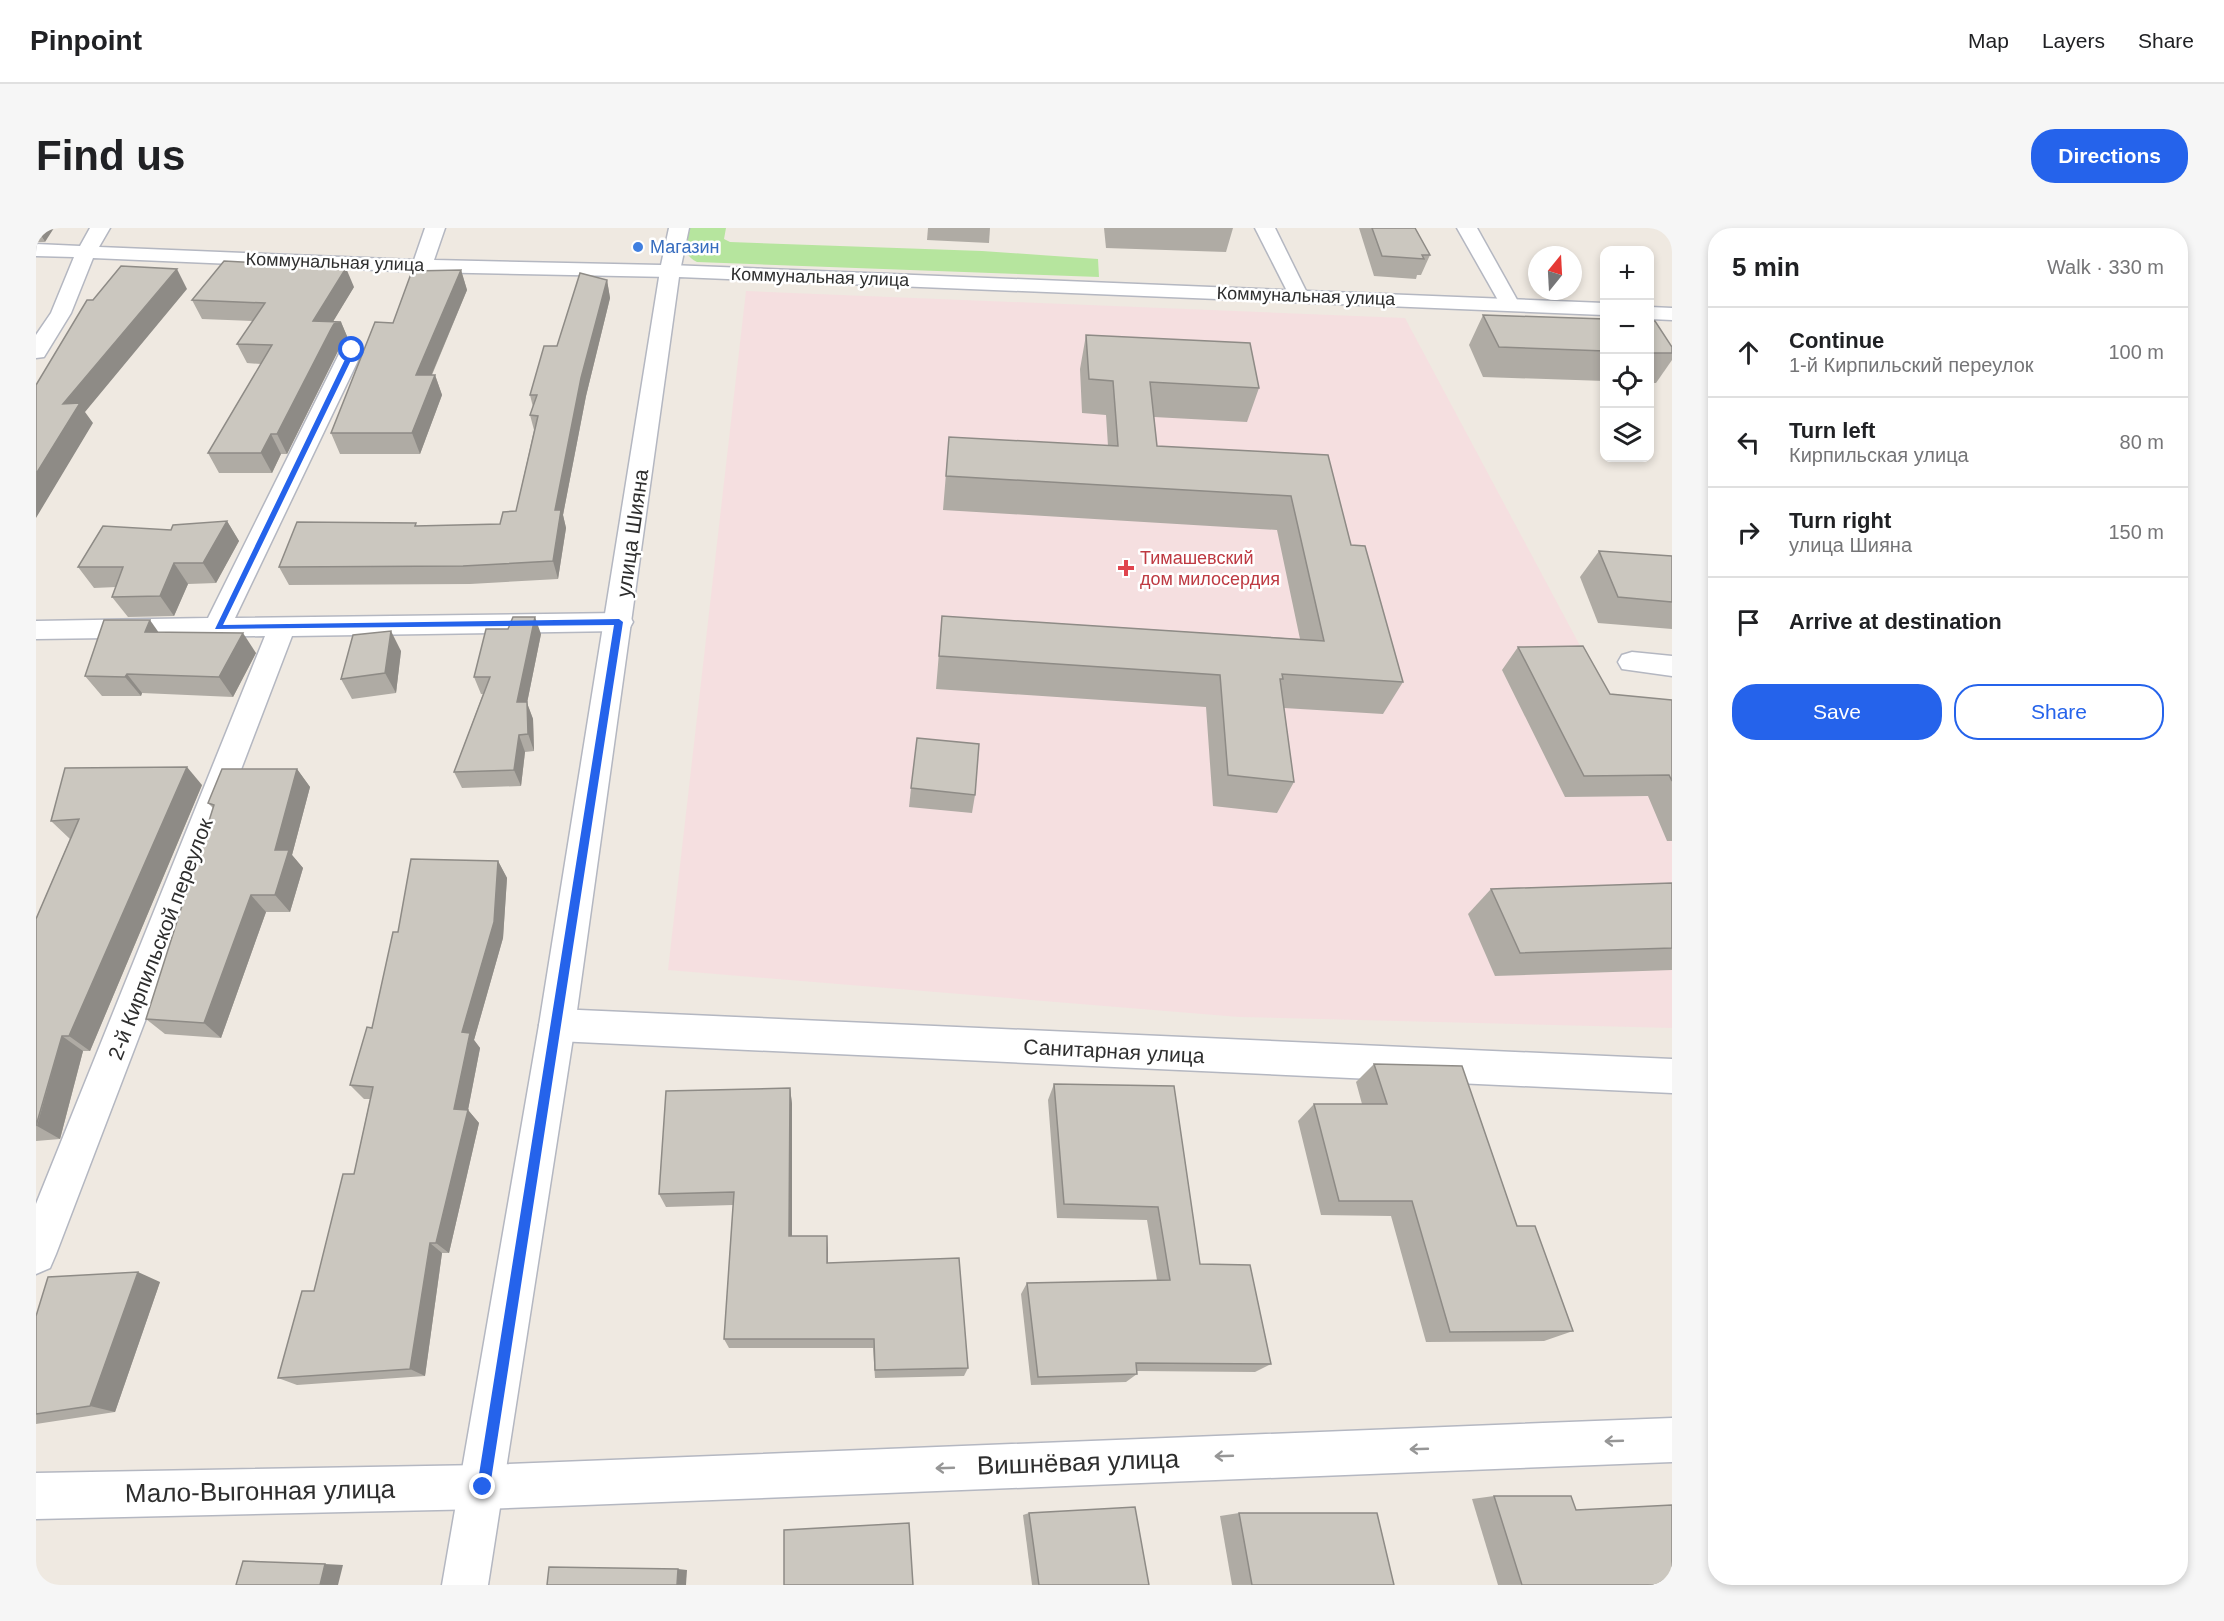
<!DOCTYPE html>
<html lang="en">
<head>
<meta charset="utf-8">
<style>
	body { margin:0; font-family:Arial,sans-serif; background:#f6f6f6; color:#202124 }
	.controls { position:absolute; right:18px; top:18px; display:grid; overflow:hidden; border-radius:12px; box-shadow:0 3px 9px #0003 }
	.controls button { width:54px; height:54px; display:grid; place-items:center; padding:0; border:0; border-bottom:2px solid #e0e0e0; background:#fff; color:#202124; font:30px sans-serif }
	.compass { position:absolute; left:1492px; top:18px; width:54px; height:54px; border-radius:50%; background:#fff; box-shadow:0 3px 9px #0003; rotate:18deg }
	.stop { position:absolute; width:18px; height:18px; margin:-14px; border:4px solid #2563eb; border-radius:50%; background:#fff }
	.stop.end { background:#2563eb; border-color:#fff; box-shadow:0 2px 6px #0008 }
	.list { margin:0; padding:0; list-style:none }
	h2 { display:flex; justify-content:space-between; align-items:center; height:78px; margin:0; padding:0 24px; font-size:26px }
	h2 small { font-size:20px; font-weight:400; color:#757577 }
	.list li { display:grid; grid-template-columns:39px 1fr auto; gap:18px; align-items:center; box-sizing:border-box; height:90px; padding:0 24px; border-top:2px solid #e0e0e0 }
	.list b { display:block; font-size:22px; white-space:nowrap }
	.list p { margin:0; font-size:20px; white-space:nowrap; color:#757577 }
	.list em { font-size:20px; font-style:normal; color:#757577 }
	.actions { display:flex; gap:12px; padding:18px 24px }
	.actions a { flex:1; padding:14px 0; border:2px solid #2563eb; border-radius:24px; text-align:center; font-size:21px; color:#2563eb }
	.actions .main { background:#2563eb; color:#fff }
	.icon { flex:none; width:33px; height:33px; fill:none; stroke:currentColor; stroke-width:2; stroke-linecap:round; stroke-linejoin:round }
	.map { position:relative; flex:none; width:1636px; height:1357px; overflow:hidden; border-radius:24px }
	header { display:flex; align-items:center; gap:36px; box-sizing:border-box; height:84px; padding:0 30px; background:#fff; border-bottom:2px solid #e0e0e0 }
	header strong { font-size:28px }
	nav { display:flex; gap:33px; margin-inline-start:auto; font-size:21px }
	.intro { display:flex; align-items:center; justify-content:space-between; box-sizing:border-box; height:144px; padding:0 36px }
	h1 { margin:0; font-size:42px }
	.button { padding:15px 27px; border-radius:24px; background:#2563eb; color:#fff; font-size:21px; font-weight:700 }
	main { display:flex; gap:36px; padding:0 36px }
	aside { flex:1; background:#fff; border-radius:24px; box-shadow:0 3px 9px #0003 }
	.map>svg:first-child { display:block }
	.medical { fill:#f5dfe0 }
	.green { fill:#b6e59e }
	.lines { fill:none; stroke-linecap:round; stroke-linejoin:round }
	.street-casing { stroke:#b4b7c1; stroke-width:3 }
	.secondary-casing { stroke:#b4b7c1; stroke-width:3 }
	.street { fill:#fff; fill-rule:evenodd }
	.secondary { fill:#fff; fill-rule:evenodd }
	.wall { fill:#afaba4 }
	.shaded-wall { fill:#8e8b86 }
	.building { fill:#cbc7bf; stroke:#8e8b86; stroke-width:1.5 }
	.oneway { stroke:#969696 }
	.route { fill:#2563eb }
	.shop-dot { fill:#3f7fe0; stroke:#fff; stroke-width:2 }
	.health-dot { fill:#e0444e; stroke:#fff; stroke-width:2 }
	.labels { text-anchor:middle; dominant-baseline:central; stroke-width:5; stroke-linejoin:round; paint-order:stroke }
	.far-shop-label { font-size:18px; fill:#366cbe; stroke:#fff; text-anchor:start }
	.far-street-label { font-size:18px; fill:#2e2e2e; stroke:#fff }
	.far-health-label { font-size:18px; fill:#be3a42; stroke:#fff; text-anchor:start }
	.street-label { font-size:21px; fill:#2e2e2e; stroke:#fff }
	.near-street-label { font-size:26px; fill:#2e2e2e; stroke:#fff }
</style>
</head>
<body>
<header>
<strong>Pinpoint</strong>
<nav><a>Map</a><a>Layers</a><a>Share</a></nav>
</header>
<div class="intro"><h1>Find us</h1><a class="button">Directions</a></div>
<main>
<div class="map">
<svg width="1636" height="1357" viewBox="0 0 1636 1357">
	<rect width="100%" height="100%" fill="#efe9e1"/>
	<!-- medical -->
	<path class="medical" d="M710,63L1369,90L1636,590V800L1203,789L632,742Z"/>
	<!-- green -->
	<path class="green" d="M654,0H690L688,11L694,14L946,23L1062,31L1063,49L661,34C645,26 651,15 654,0Z"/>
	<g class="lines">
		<!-- street casing -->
		<g class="street-casing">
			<g id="street">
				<path d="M54,0H74L63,19L378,32L389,0H409L398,32L625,37L633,0H653L644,43L641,47L634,49L386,44L57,30L35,85L8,129L0,130V107L15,85L38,29L0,28V16L44,18Z"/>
				<path d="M1219,0H1239L1272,67L1269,71H1255Z"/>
				<path d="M1421,0H1441L1484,77L1481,81H1467Z"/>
				<path d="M316,116L324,117L327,122L199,390L583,385L593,387L597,394L593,401L583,403L256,408L20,1026L14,1040L0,1046V976L229,408L0,411V393L172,390L305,122L308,117Z"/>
				<path d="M1596,424L1636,428V448L1586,441L1582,434L1586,427Z"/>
				<path d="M521,781L1636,831V865L521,813L508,808L503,797L508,786Z"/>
				<path d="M1636,1190V1234L447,1281L0,1291V1245L447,1237Z"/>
			</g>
		</g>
		<!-- secondary casing -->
		<g class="secondary-casing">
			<g id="secondary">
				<path d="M634,37L1568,75V87L643,49L539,797L452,1357H406L503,797L624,43L627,39Z"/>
				<path d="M1614,79L1636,80V92L1614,91Z"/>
			</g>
		</g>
		<!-- street -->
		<use href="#street" class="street"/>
		<!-- secondary -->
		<use href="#secondary" class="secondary"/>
	</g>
	<!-- wall -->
	<g class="wall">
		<path d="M0,0L9,14H0Z"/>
		<path d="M892,0H954L953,15L891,12Z"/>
		<path d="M1068,0H1197L1190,24L1070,20Z"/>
		<path d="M1323,0H1379L1394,27L1385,47H1381L1380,51L1338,48Z"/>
		<path d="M425,42L431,62L396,147H399L406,167L384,226H304L295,205L357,95Z"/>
		<path d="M571,52L574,70L550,168L527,287L530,300L522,351L434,356L253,357L243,339L382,298L464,296L480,283L498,202L494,187L497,179L494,167L521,118Z"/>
		<path d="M318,59L297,93L305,94L313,113L306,116L303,121L251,226H245L236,245H183L172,225L225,136L211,135L201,116L217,93L166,91L156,72Z"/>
		<path d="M1447,87L1569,91V153L1447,149L1433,117Z"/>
		<path d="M1614,93L1636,119V132L1620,155H1614Z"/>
		<path d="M1050,107L1223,160L1211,194L1118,189L1121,218L1292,227L1315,317L1367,454L1347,486L1248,480L1258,554L1241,585L1177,578L1170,479L900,461L906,388L1264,411L1241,302L907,282L913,209L1072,218L1070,187L1046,185L1044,141Z"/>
		<path d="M191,293L203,313L180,355L152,356L138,388L92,389L76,369L80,359L58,360L42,339L135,302Z"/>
		<path d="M1563,323L1636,328V401L1562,395L1544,349Z"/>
		<path d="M123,404L220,425L197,469L106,465L105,468H66L49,448Z"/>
		<path d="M505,406L491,475L497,491L498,523L489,524L485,558L426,560L418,544L447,466H445L438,449Z"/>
		<path d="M1482,419L1574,466L1636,472V613H1631L1612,568L1529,569L1466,442Z"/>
		<path d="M365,423L360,465L316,471L305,451Z"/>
		<path d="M261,541L274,559L256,627L267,640L254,684H230L185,810L129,806L110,791L177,580L172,575Z"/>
		<path d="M166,557L54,823H47L24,911L0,913V691L34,611L15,593Z"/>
		<path d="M875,560L939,567L936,585L873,579Z"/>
		<path d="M462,633L471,650L467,710L438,812L444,820L432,882L443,895L413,1025H406L389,1148L261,1157L242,1150L278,1063L318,946L334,871H328L314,857L336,800L362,704Z"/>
		<path d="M1636,655V742L1459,748L1432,686L1455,661Z"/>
		<path d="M1338,836L1481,998L1537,1103L1508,1113L1390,1114L1355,988L1285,987L1262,893L1278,876H1326L1320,854Z"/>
		<path d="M1018,856L1138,858L1164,1036L1235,1136L1219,1144L1101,1143V1146L1090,1154L995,1157L985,1066L991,1055L1121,1052L1111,992L1021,990L1012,872Z"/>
		<path d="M754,860L756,876V1008L792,1021V1035L932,1140L928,1148L839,1150L837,1120H693L688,1111L697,977L630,979L623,966Z"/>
		<path d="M124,1054L79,1184L0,1196V1088Z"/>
		<path d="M1458,1268L1540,1282L1636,1357H1462L1436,1271Z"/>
		<path d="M993,1285L1113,1357H996L987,1287Z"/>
		<path d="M1203,1285L1358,1357H1196L1184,1288Z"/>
	</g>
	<!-- shaded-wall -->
	<g class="shaded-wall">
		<path d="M0,0H18L9,14Z"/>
		<path d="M310,40L318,59L286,112L277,93Z"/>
		<path d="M141,41L151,61L49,184L57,195L0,290V246L27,176Z"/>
		<path d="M425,42L431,62L387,167L380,147Z"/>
		<path d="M571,52L574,70L550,168L527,287L530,300L522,351L517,333L519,282L545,150Z"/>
		<path d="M305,94L313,113L306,116L303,121L251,226L241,206L295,101L298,96Z"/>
		<path d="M399,147L406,167L384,226L376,205Z"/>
		<path d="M235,206L245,226L236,245L225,225Z"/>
		<path d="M191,293L203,313L180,355L167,335Z"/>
		<path d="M138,335L152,356L138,388L124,368Z"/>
		<path d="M499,389L505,406L491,475L497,491L498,523L481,474Z"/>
		<path d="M114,392L128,412L109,404Z"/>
		<path d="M355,403L365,423L360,465L349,445Z"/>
		<path d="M207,405L220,425L197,469L183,449Z"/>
		<path d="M91,446L106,465L105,468L89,449Z"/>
		<path d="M483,507L489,524L485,558L478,542Z"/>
		<path d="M151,539L166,557L54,823L33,808Z"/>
		<path d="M261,541L274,559L256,627L267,640L254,684L239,667V622Z"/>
		<path d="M462,633L471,650L467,710L438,812L444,820L431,887L432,882L443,895L413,1025L400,1015L418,881L426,804Z"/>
		<path d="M215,667L230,684L185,810L168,795Z"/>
		<path d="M26,808L47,823L24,911L1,898Z"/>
		<path d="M754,860L756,876V1021L753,1008Z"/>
		<path d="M791,1008L792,1021V1046L791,1035Z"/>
		<path d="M394,1015L406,1025L389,1148L374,1141Z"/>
		<path d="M102,1044L124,1054L79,1184L54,1178Z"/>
		<path d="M289,1336L307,1337L302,1357H284Z"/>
		<path d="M642,1341L651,1342L650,1357H641Z"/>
	</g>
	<!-- building -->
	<g class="building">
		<path d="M1336,0H1379L1394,27H1386L1388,31L1346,28Z"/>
		<path d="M188,33L310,40L277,93L305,94L298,96L295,101L241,206H235L225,225H172L236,117L201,116L229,75L156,72Z"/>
		<path d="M85,38L141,41L27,176L44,175L0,246V157L51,72H57Z"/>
		<path d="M425,42L380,147H399L376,205H295L339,94L357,95L376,43Z"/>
		<path d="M544,45L571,52L545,150L519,282H525L517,333L427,338L243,339L261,294L380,295L379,298L464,296L467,284L480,283L502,188L494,187L501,167H494L508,118H521Z"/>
		<path d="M1447,87L1569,91V123L1463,119Z"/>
		<path d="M1614,93H1619L1636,119V125H1614Z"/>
		<path d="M1050,107L1214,115L1223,160L1114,154L1121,218L1292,227L1315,317L1329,318L1367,454L1246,446L1247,451H1244L1258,554L1192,547L1184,447L903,428L906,388L1288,413L1255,268L910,248L913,209L1082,218L1077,153L1053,151Z"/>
		<path d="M191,293L167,335H138L124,368L76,369L87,339H42L67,298L135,302L137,297Z"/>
		<path d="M1563,323L1636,328V374L1582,369Z"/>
		<path d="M477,389H499L481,474H491L492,506L483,507L478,542L418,544L454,449H438L450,401H472Z"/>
		<path d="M68,392H114L109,404L207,405L183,449L91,446L89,449L49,448Z"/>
		<path d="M355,403L349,445L305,451L317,407Z"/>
		<path d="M1547,418L1574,466L1636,472V553L1633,547L1548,548L1482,419Z"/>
		<path d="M881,510L943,516L939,567L875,560Z"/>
		<path d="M151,539L33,808H26L0,898V691L43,591L15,593L29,540Z"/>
		<path d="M186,541H261L239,622H253L239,667H215L168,795L110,791L178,577L172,575Z"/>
		<path d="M375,631L462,633L458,694L426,804L434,805L418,881L432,882L400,1015H394L374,1141L242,1150L266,1063H278L307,946H318L337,859L314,857L331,799L336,800L357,704H362Z"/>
		<path d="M1636,655V720L1484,725L1455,661Z"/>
		<path d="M1338,836L1426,838L1481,998H1499L1537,1103L1414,1104L1376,973H1303L1278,876H1351Z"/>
		<path d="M1018,856L1138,858L1164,1036L1214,1037L1235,1136L1100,1135L1101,1146L1002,1149L991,1055L1134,1052L1122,979L1028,976Z"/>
		<path d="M754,860L753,1008H791V1035L923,1030L932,1140L839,1142L838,1111H688L698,964L623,966L630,863Z"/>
		<path d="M102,1044L54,1178L0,1186V1088L12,1049Z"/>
		<path d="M1458,1268H1535L1540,1282L1636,1277V1357H1486Z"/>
		<path d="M1099,1279L1113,1357H1003L993,1285Z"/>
		<path d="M1203,1285H1341L1358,1357H1216Z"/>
		<path d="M873,1295L877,1357H748V1302Z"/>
		<path d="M207,1333L289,1336L284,1357H200Z"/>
		<path d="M513,1339L642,1341L641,1357H511Z"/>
	</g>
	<!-- one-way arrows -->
	<defs><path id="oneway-shaft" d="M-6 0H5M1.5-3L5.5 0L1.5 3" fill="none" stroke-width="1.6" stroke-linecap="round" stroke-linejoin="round" transform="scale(1.5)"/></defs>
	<g class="oneway">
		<use href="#oneway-shaft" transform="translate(1578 1213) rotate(178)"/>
		<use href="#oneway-shaft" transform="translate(1383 1221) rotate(178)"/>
		<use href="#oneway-shaft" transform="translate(1188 1228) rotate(178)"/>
		<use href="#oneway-shaft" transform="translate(909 1240) rotate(178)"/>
	</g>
	<!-- route -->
	<path class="route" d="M314,121L320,122L187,397L583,391L587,394L454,1259L447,1265L441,1259L578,397L179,401Z"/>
	<!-- markers -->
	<circle class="shop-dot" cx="602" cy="19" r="6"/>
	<path class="health-dot" d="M1087 331h6v6h6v6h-6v6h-6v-6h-6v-6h6z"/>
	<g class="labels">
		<!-- far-shop labels -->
		<g class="far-shop-label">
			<text x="614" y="19">Магазин</text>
		</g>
		<!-- far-street labels -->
		<g class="far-street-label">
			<text transform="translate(299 34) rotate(2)">Коммунальная улица</text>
			<text transform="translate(784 49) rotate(2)">Коммунальная улица</text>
			<text transform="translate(1270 68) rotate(2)">Коммунальная улица</text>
		</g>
		<!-- far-health labels -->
		<g class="far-health-label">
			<text x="1104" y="330">Тимашевский<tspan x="1104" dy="21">дом милосердия</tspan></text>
		</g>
		<!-- street labels -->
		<g class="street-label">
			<text transform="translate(596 305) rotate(-82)">улица Шияна</text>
			<text transform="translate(124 711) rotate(-69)">2-й Кирпильской переулок</text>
			<text transform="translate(1078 823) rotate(3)">Санитарная улица</text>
		</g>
		<!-- near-street labels -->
		<g class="near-street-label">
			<text transform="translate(1042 1234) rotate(-2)">Вишнёвая улица</text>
			<text transform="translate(224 1263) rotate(-1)">Мало-Выгонная улица</text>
		</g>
	</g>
</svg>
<div class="controls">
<button>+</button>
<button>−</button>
<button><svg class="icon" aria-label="locate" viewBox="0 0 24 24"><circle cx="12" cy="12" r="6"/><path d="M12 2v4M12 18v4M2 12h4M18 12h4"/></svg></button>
<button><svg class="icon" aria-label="layers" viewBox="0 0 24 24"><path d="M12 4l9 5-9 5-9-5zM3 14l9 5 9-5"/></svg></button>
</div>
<svg class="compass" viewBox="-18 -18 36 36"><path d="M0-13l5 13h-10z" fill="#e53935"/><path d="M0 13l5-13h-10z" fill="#757577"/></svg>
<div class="stop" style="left:316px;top:122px"></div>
<div class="stop end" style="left:447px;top:1259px"></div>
</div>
<aside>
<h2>5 min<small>Walk · 330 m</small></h2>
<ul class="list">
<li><svg class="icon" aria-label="ahead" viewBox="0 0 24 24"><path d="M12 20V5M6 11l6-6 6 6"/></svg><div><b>Continue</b><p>1-й Кирпильский переулок</p></div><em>100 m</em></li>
<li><svg class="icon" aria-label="left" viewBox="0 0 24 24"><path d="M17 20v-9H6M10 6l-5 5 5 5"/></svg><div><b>Turn left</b><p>Кирпильская улица</p></div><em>80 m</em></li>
<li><svg class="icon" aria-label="right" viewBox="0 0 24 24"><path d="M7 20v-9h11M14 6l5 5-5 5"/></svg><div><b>Turn right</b><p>улица Шияна</p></div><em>150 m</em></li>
<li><svg class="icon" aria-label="arrive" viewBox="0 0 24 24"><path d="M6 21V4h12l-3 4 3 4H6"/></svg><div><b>Arrive at destination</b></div></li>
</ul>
<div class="actions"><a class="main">Save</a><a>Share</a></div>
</aside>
</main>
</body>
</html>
